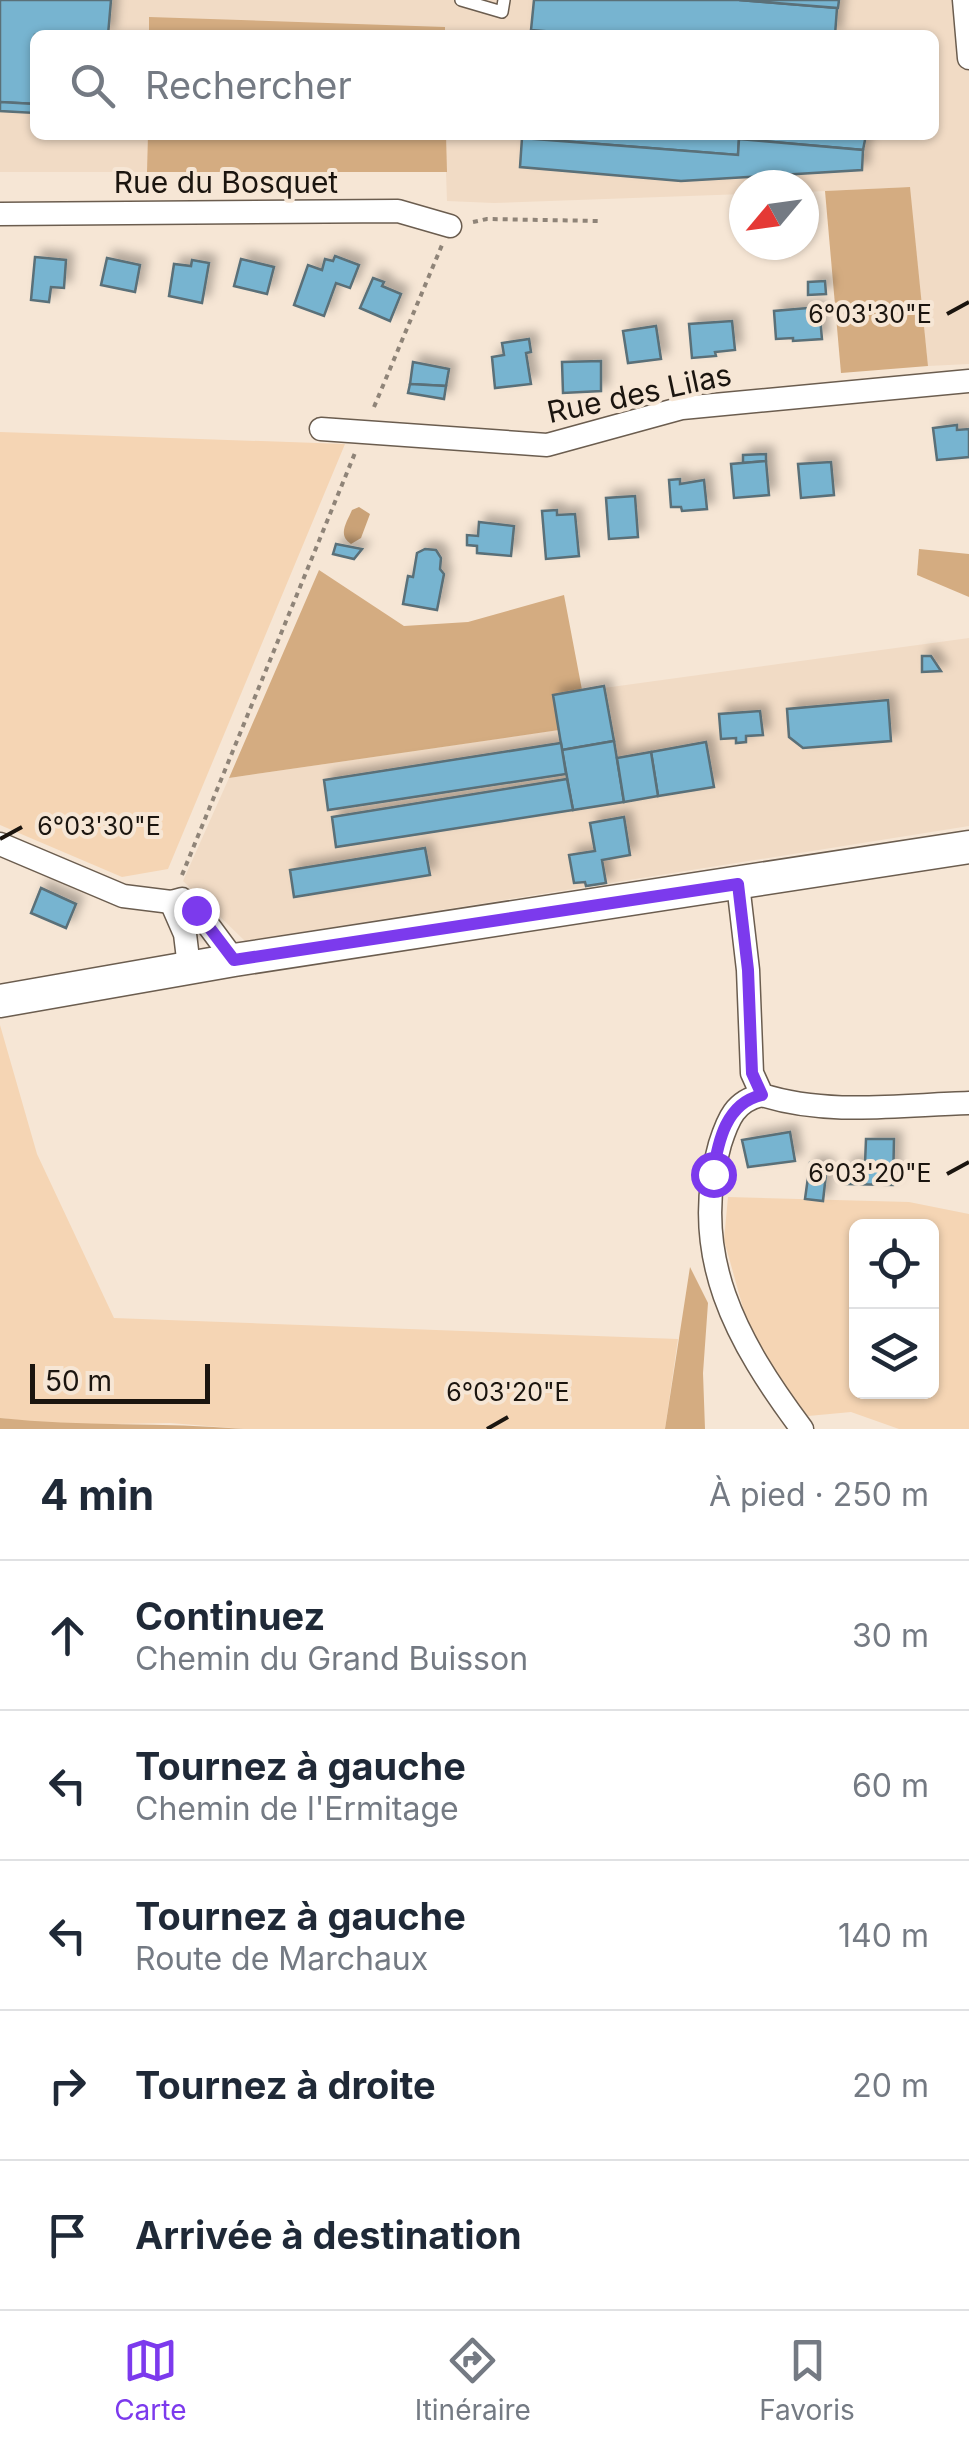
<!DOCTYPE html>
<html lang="fr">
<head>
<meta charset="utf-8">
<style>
	body { margin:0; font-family:Inter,sans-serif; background:#f2f2f3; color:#1f2937 }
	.controls { position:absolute; right:30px; bottom:30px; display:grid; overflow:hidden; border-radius:15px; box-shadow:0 2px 8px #0004 }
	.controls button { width:90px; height:90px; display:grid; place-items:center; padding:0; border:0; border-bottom:2px solid #e0e1e3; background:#fff; color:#1f2937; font:50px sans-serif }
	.compass { position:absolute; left:729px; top:170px; width:90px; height:90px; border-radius:50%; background:#fff; box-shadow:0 2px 8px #0004; rotate:241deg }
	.scale { position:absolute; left:30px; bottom:25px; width:180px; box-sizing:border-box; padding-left:10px; border:5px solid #1b150f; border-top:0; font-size:28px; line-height:35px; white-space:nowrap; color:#1b150f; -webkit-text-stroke:8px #f6e6d5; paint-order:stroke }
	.stop { position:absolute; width:30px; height:30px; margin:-22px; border:8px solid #7c3aed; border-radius:50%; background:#fff }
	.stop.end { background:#7c3aed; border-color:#fff; box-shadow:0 2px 10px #0008 }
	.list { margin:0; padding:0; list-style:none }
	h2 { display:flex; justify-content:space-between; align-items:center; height:130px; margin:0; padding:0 40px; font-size:42px }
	h2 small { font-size:32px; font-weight:400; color:#747a83 }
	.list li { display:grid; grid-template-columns:65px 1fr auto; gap:30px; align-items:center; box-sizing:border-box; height:150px; padding:0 40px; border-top:2px solid #e0e1e3 }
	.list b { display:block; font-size:38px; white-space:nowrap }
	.list p { margin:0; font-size:32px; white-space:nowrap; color:#747a83 }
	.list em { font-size:32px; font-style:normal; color:#747a83 }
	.icon { flex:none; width:55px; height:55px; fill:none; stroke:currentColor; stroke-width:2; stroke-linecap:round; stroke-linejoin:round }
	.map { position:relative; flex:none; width:969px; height:1429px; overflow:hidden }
	.search { position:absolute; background:#fff; box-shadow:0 2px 8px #0004; left:30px; right:30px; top:30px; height:110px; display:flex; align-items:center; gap:25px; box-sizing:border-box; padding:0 35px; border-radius:15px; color:#747a83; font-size:38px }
	.sheet { height:880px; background:#fff }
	nav { display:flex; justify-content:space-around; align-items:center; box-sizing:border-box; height:140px; border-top:2px solid #e0e1e3; background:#fff; font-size:28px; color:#747a83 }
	nav a { display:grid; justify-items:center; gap:5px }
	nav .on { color:#7c3aed }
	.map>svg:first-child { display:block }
	.built { fill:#f1dbc5; fill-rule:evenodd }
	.green { fill:#f5d5b4; fill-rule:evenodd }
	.forest { fill:#d4ac81 }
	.water { fill:#caa277 }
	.building { fill:#77b4d0; stroke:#5a6f78; stroke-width:2.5; filter:url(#shadow) }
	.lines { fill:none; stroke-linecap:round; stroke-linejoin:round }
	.lane-casing { stroke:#6b5d4f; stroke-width:14 }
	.street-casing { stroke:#6b5d4f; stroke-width:25 }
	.secondary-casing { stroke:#6b5d4f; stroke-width:35 }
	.path { stroke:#8f8478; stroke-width:4; stroke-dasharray:5 5; stroke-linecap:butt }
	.lane { stroke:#fff; stroke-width:11 }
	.street { stroke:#fff; stroke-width:22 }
	.secondary { stroke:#fff; stroke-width:32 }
	.route { stroke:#7c3aed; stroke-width:12 }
	.ticks { fill:none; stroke:#1b150f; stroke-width:4 }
	.labels { text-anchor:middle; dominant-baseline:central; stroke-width:8; stroke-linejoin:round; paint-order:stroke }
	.street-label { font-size:30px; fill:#1b150f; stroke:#f6e6d5 }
	.ticks-label { font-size:25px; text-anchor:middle; fill:#1b150f; stroke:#f6e6d5; stroke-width:8; stroke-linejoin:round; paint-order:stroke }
</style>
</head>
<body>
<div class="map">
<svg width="969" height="1429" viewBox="0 0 969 1429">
	<defs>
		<filter id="shadow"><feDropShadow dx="7" dy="-7" stdDeviation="5" flood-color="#0004"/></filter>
	</defs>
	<rect width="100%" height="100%" fill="#f6e6d5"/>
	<!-- built -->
	<g class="built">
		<path d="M0,0H969V364L928,366L909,187L804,192V185H744V194L494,203L447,201L446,172H0ZM35,35H934V135H35Z"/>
		<path d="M969,638V826L245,941L183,881L229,778L558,730L553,695Z"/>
	</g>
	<!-- green -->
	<g class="green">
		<path d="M0,432L345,444L168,869L122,877L0,825Z"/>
		<path d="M0,1025L37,1154L114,1318L678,1339L665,1429H244L170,1423L59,1425L0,1418Z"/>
		<path d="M728,1197L909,1202L969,1214V1429H899L851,1412L808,1416L769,1365L745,1315L724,1240ZM856,1226H932V1392H856Z"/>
	</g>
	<!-- forest -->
	<g class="forest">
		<path d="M149,17L445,27V35H149Z"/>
		<path d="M148,135H446L447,172H147Z"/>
		<path d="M910,187L928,366L841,373L825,191Z"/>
		<path d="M919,549L969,554V597L917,575Z"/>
		<path d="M319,570L404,626L468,622L564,595L582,690L553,695L559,730L229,778Z"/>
		<path d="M690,1267L708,1303L703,1373L705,1429H665Z"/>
		<path d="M0,1418C81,1427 163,1422 244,1429H0Z"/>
	</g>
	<!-- water -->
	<path class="water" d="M359,507L370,514L361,538L351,544C337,535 347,522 352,510Z"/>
	<!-- building -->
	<g class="building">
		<path d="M0,0H111L108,35H35V104L0,102Z"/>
		<path d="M534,0H739L837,8L835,35H592L531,30Z"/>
		<path d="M739,0H839L838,8Z"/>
		<path d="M0,102L35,104V113L0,111Z"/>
		<path d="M523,135H866L863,150L739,139L738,155L523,138Z"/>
		<path d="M522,138L738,155L739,139L863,150L862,170L681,181L520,167Z"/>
		<path d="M335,256L359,265L350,288L336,283L324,316L294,305L308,265L322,270L325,259L333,261Z"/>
		<path d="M35,257L66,260L64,288L51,287L49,302L31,300Z"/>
		<path d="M107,258L140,265L135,292L101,285Z"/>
		<path d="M241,259L274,267L267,294L234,286Z"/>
		<path d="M192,260L209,263L202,303L169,296L174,264L191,266Z"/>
		<path d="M373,278L384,282L382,286L401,294L390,321L360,308Z"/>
		<path d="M825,281L826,294L808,295V282Z"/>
		<path d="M819,307L822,339L793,341V338L776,339L774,311Z"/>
		<path d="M732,321L735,350L715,352L716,356L692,358L689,324Z"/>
		<path d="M656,326L661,359L628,363L623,331Z"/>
		<path d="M529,339L531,352L526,353L531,384L495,388L492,357L504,355L502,343Z"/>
		<path d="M601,361V391L563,393L562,362Z"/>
		<path d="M413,362L449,369L446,386L410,384Z"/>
		<path d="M410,384L446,386L444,399L408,393Z"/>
		<path d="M957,425V430L969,429V457L937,460L933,428Z"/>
		<path d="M766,454V461L743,463V455Z"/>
		<path d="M766,461L769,495L734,498L731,464Z"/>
		<path d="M831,462L834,495L801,498L798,464Z"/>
		<path d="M680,479V484L704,480L707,509L682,511L681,507H671L669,480Z"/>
		<path d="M635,496L638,537L609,539L606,498Z"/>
		<path d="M557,510V515L575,514L579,556L546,559L542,511Z"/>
		<path d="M479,522L514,526L511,556L477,553V546L467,545V535L478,536Z"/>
		<path d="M336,544L362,549L354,559L333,554Z"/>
		<path d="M425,549L436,550L441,558L440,569L444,574L437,610L403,604L408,576L413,577L417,553Z"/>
		<path d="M922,656H931L941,671L922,672Z"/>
		<path d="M604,686L614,741L562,750L553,695Z"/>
		<path d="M888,700L891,741L803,748L789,737L787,709Z"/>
		<path d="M760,711L763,735L746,736V742L736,743V738L721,739L719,714Z"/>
		<path d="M614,741L624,802L573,810L562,750Z"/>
		<path d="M706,742L714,787L658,796L651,752Z"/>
		<path d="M561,743L566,774L328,810L324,780Z"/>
		<path d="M651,752L658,796L624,802L617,758Z"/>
		<path d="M567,779L573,810L336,847L332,817Z"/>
		<path d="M624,817L630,855L602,860L606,883L586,886L585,882L574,883L569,855L595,851L590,823Z"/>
		<path d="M425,848L430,875L294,897L290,870Z"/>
		<path d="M41,888L76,904L66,928L31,913Z"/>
		<path d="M790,1132L795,1161L748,1167L742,1140Z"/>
		<path d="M866,1139H894L893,1185L845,1184L846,1164H865Z"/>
		<path d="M810,1163L827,1165L823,1201L805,1199Z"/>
	</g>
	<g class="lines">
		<!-- lane casing -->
		<g class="lane-casing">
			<path id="lane" d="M461,0L502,12L504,0"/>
		</g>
		<!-- street casing -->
		<g class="street-casing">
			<g id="street">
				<path d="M964,0L969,58"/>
				<path d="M0,214L398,211L450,226"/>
				<path d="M321,429L547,445L682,408L969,381"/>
				<path d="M0,844L123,896L171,902L182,899L197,910L234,960"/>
				<path d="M738,884L748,970L752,1073L762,1095C827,1116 901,1105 969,1103"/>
				<path d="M171,902L185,934L189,967"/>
				<path d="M762,1095C735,1101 728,1119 720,1144C688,1255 737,1342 802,1429"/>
			</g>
		</g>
		<!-- secondary casing -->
		<g class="secondary-casing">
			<path id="secondary" d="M0,1001L234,960L969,847"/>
		</g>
		<!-- path -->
		<g class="path">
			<path d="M473,222L487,219L599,221"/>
			<path d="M374,407L442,245"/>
			<path d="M182,875L355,453"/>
		</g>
		<!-- lane -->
		<use href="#lane" class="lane"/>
		<!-- street -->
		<use href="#street" class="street"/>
		<!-- secondary -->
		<use href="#secondary" class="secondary"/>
	</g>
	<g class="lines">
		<!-- route -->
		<path class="route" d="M196,910L234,960L738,884L748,970L752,1073L762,1095C726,1103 718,1141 713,1174"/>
	</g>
	<!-- ticks -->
	<path class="ticks" d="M947,314L969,302M0,839L22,827M947,1174L969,1162M487,1429L508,1417"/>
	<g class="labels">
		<!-- street labels -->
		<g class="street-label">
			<text x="226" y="182">Rue du Bosquet</text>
			<text transform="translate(639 393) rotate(-12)">Rue des Lilas</text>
		</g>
	</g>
	<g class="ticks-label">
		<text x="870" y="323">6°03'30"E</text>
		<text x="99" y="835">6°03'30"E</text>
		<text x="870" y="1182">6°03'20"E</text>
		<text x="508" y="1401">6°03'20"E</text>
	</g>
</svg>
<div class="controls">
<button><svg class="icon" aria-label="locate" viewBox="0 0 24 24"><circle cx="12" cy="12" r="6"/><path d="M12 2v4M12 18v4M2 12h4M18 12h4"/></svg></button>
<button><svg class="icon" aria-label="layers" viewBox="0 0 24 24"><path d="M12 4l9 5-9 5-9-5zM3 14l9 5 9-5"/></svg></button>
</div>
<svg class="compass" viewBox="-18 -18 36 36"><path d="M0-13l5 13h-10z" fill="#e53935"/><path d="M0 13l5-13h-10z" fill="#747a83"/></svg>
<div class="scale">50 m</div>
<div class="stop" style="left:713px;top:1174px"></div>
<div class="stop end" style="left:196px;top:910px"></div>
<div class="search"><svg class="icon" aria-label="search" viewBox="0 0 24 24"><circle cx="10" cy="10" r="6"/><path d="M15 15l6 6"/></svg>Rechercher</div>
</div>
<section class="sheet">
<h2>4 min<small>À pied · 250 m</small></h2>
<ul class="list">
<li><svg class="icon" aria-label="ahead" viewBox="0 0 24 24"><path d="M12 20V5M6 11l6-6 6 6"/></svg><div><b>Continuez</b><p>Chemin du Grand Buisson</p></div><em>30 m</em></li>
<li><svg class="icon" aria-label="left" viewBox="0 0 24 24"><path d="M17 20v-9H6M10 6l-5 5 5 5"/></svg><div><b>Tournez à gauche</b><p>Chemin de l'Ermitage</p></div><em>60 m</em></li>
<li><svg class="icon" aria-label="left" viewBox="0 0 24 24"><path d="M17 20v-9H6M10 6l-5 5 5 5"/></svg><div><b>Tournez à gauche</b><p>Route de Marchaux</p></div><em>140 m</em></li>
<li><svg class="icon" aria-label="right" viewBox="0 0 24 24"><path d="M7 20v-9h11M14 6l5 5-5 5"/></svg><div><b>Tournez à droite</b></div><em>20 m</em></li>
<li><svg class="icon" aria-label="arrive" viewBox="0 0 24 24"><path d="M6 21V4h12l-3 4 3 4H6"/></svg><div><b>Arrivée à destination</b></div></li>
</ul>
</section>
<nav>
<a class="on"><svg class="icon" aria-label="map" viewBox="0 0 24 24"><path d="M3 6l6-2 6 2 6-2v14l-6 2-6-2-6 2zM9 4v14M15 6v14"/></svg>Carte</a>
<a><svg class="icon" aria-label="directions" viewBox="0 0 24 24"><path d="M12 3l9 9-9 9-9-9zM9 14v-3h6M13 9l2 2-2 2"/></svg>Itinéraire</a>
<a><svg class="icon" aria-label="saved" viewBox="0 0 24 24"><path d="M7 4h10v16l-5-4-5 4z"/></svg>Favoris</a>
</nav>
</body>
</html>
